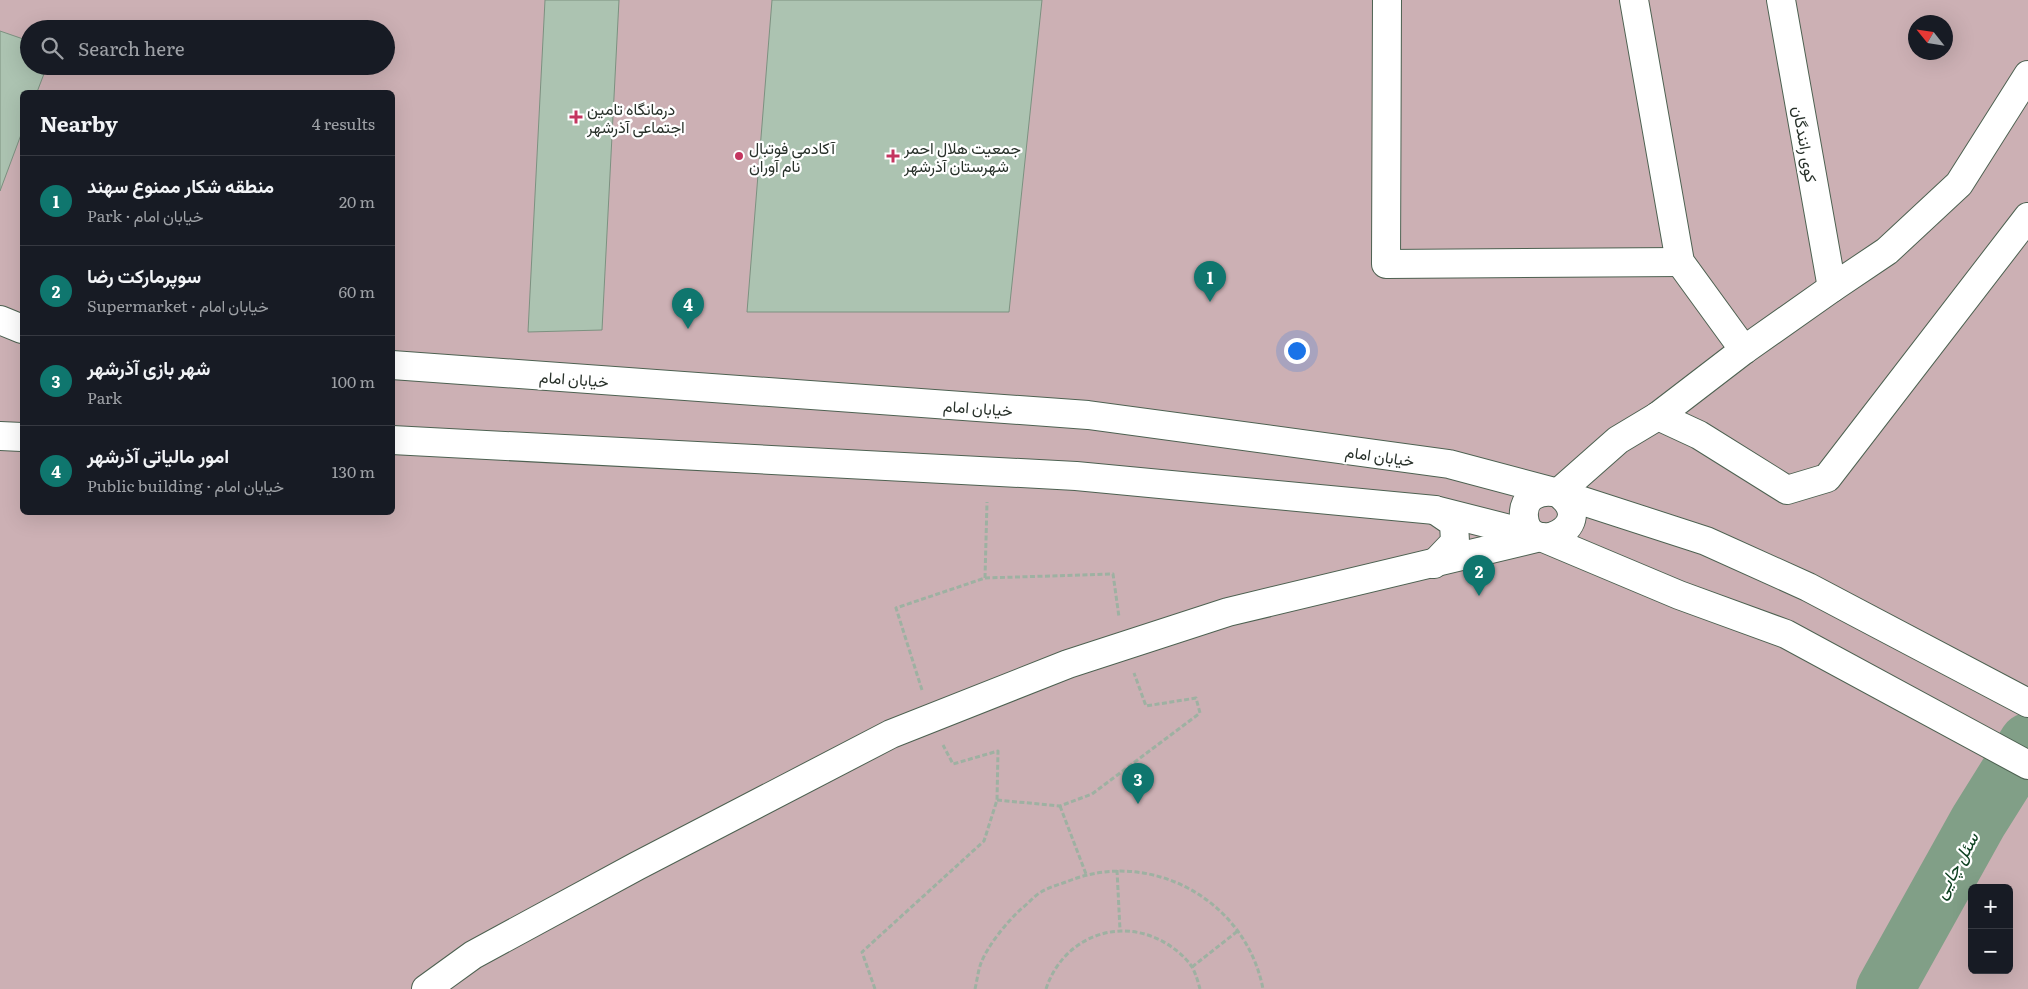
<!DOCTYPE html>
<html lang="en">
<head>
<meta charset="utf-8">
<style>
	body { margin:0; font-family:Literata,Vazirmatn,serif; background:#242831; color:#f1f3f6 }
	.controls { position:absolute; right:15px; bottom:15px; display:grid; overflow:hidden; border-radius:8px; box-shadow:0 5px 20px #0002 }
	.controls button { width:45px; height:45px; display:grid; place-items:center; padding:0; border:0; border-bottom:1px solid #363941; background:#171b24; color:#f1f3f6; font:25px sans-serif }
	.compass { position:absolute; left:1908px; top:15px; width:45px; height:45px; border-radius:50%; background:#171b24; box-shadow:0 5px 20px #0002; rotate:300deg }
	.you { position:absolute; left:1296px; top:350px; width:18px; height:18px; margin:-12px; border:4px solid #fff; border-radius:50%; background:#1a73e8; box-shadow:0 0 0 8px #1a73e833 }
	.badge { display:grid; place-items:center; width:32px; height:32px; border-radius:50%; background:#0f766e; color:#fff; font-size:16px; font-weight:700 }
	.pin { position:absolute; translate:-50% -41px; filter:drop-shadow(0 1px 2px #0008) }
	.pin::after { content:''; position:absolute; top:26px; width:18px; height:15px; background:inherit; clip-path:polygon(0 0,100% 0,50% 100%) }
	.list { margin:0; padding:0; list-style:none }
	h2 { display:flex; justify-content:space-between; align-items:center; height:65px; margin:0; padding:0 20px; font-size:21px }
	h2 small { font-size:16px; font-weight:400; color:#9ea1a6 }
	.list li { display:grid; grid-template-columns:32px 1fr auto; gap:15px; align-items:center; box-sizing:border-box; height:90px; padding:0 20px; border-top:1px solid #363941 }
	.list b { display:block; font-size:19px; white-space:nowrap }
	.list p { margin:0; font-size:16px; white-space:nowrap; color:#9ea1a6 }
	.list em { font-size:16px; font-style:normal; color:#9ea1a6 }
	.icon { flex:none; width:28px; height:28px; fill:none; stroke:currentColor; stroke-width:2; stroke-linecap:round; stroke-linejoin:round }
	.map { position:relative; flex:none; width:2028px; height:989px; overflow:hidden }
	.search { position:absolute; background:#171b24; box-shadow:0 5px 20px #0002; left:20px; top:20px; width:375px; height:55px; display:flex; align-items:center; gap:12px; box-sizing:border-box; padding:0 18px; border-radius:28px; color:#9ea1a6; font-size:19px }
	.panel { position:absolute; background:#171b24; box-shadow:0 5px 20px #0002; left:20px; top:90px; width:375px; height:425px; border-radius:8px }
	.map>svg:first-child { display:block }
	.green { fill:#ccb0b4; fill-rule:evenodd }
	.lines { fill:none; stroke-linecap:round; stroke-linejoin:round }
	.river { stroke:#819f87; stroke-width:58 }
	.building { fill:#acc3b1; stroke:#7c9180 }
	.minor-casing { stroke:#4d6151; stroke-width:30 }
	.secondary-casing { stroke:#4d6151; stroke-width:30 }
	.path { stroke:#9eb1a2; stroke-width:3; stroke-dasharray:5 2.5; stroke-linecap:butt }
	.minor { stroke:#fff; stroke-width:28 }
	.secondary { stroke:#fff; stroke-width:28 }
	.poi-dot { fill:#c4355f; stroke:#fff; stroke-width:2 }
	.labels { text-anchor:middle; dominant-baseline:central; stroke-width:4.5; stroke-linejoin:round; paint-order:stroke }
	.poi-label { font-size:16px; fill:#28312a; stroke:#fff; text-anchor:start }
	.street-label { font-size:16px; fill:#28312a; stroke:#fff }
	.water-label { font-size:18px; font-style:italic; fill:#0e4121; stroke:#fff }
</style>
</head>
<body>
<div class="map">
<svg width="2028" height="989" viewBox="0 0 2028 989">
	<rect width="100%" height="100%" fill="#d4ebd9"/>
	<!-- green -->
	<path class="green" d="M0,0H2028V989H0ZM1916,22H1946V52H1916ZM29,29H386V66H29ZM22,92H392V512H22ZM1972,888H2009V970H1972Z"/>
	<g class="lines">
		<!-- river -->
		<path class="river" d="M1885,989L1978,822L2028,742"/>
	</g>
	<!-- building -->
	<g class="building">
		<path d="M545,0H619L602,330L528,332Z"/>
		<path d="M772,0H1042L1009,312H747Z"/>
		<path d="M0,31L29,41V66H47L37,92H22V132L0,191Z"/>
	</g>
	<g class="lines">
		<!-- minor casing -->
		<g class="minor-casing">
			<g id="minor">
				<path d="M1387,0L1386,264L1680,262"/>
				<path d="M1634,0L1680,262L1744,350"/>
				<path d="M1781,0L1832,288"/>
				<path d="M1658,416L1699,435L1787,490L1827,478L2028,217"/>
				<path d="M1558,493L1618,440L1658,416L1744,350L1832,288L1887,251L1959,184L2028,75"/>
				<path d="M1434,564L1455,542L1454,523L1435,510"/>
				<path d="M426,989L473,955L637,866L891,734L1068,664L1228,612L1541,537"/>
			</g>
		</g>
		<!-- secondary casing -->
		<g class="secondary-casing">
			<g id="secondary">
				<path d="M0,320L22,329"/>
				<path d="M392,365L1088,415L1449,464L1558,493C1602,525 1528,561 1524,517C1522,496 1540,489 1558,493L1706,541L1808,587L2028,703"/>
				<path d="M0,436L22,437"/>
				<path d="M392,440L1076,476L1435,510L1541,537L1679,595L1786,634L2028,765"/>
			</g>
		</g>
		<!-- path -->
		<g class="path">
			<path d="M985,578L1113,574L1119,617"/>
			<path d="M922,690L896,608L985,578L987,502"/>
			<path d="M997,800L1060,806L1092,794L1200,713L1196,698L1146,706L1134,673"/>
			<path d="M1060,806L1086,874"/>
			<path d="M1117,870L1120,930"/>
			<path d="M1192,967L1239,930"/>
			<path d="M875,989L862,952L984,841L997,800L998,751L953,764L943,745"/>
			<path d="M975,989C977,981 978,971 981,963C988,945 1007,922 1021,909C1028,904 1034,896 1041,892C1049,887 1058,885 1066,882C1150,847 1246,900 1263,989"/>
			<path d="M1046,989C1062,940 1114,917 1160,940C1172,946 1185,956 1192,967C1196,974 1198,982 1200,989"/>
		</g>
		<!-- minor -->
		<use href="#minor" class="minor"/>
		<!-- secondary -->
		<use href="#secondary" class="secondary"/>
	</g>
	<!-- markers -->
	<g class="poi-dot">
		<path d="M573.5 109.5h5v5h5v5h-5v5h-5v-5h-5v-5h5z"/>
		<circle cx="739" cy="156" r="5"/>
		<path d="M890.5 148.5h5v5h5v5h-5v5h-5v-5h-5v-5h5z"/>
	</g>
	<g class="labels">
		<!-- poi labels -->
		<g class="poi-label">
			<text x="587" y="108">درمانگاه تامین<tspan x="587" dy="18">اجتماعی آذرشهر</tspan></text>
			<text x="749" y="147">آکادمی فوتبال<tspan x="749" dy="18">نام آوران</tspan></text>
			<text x="904" y="147">جمعیت هلال احمر<tspan x="904" dy="18">شهرستان آذرشهر</tspan></text>
		</g>
		<!-- street labels -->
		<g class="street-label">
			<text transform="translate(1806 144) rotate(80)">کوی رانندگان</text>
			<text transform="translate(574 378) rotate(4)">خیابان امام</text>
			<text transform="translate(978 407) rotate(4)">خیابان امام</text>
			<text transform="translate(1380 455) rotate(8)">خیابان امام</text>
		</g>
		<!-- water labels -->
		<g class="water-label">
			<text transform="translate(1955 865) rotate(-61)">سئل چایی</text>
		</g>
	</g>
</svg>
<div class="controls">
<button>+</button>
<button>−</button>
</div>
<svg class="compass" viewBox="-18 -18 36 36"><path d="M0-13l5 13h-10z" fill="#e53935"/><path d="M0 13l5-13h-10z" fill="#9ea1a6"/></svg>
<div class="you"></div>
<div class="pin badge" style="left:1210px;top:302px">1</div>
<div class="pin badge" style="left:1479px;top:596px">2</div>
<div class="pin badge" style="left:1138px;top:804px">3</div>
<div class="pin badge" style="left:688px;top:329px">4</div>
<div class="search"><svg class="icon" aria-label="search" viewBox="0 0 24 24"><circle cx="10" cy="10" r="6"/><path d="M15 15l6 6"/></svg>Search here</div>
<section class="panel">
<h2>Nearby<small>4 results</small></h2>
<ul class="list">
<li><span class="badge">1</span><div><b>منطقه شکار ممنوع سهند</b><p>Park · خیابان امام</p></div><em>20 m</em></li>
<li><span class="badge">2</span><div><b>سوپرمارکت رضا</b><p>Supermarket · خیابان امام</p></div><em>60 m</em></li>
<li><span class="badge">3</span><div><b>شهر بازی آذرشهر</b><p>Park</p></div><em>100 m</em></li>
<li><span class="badge">4</span><div><b>امور مالیاتی آذرشهر</b><p>Public building · خیابان امام</p></div><em>130 m</em></li>
</ul>
</section>
</div>
</body>
</html>
